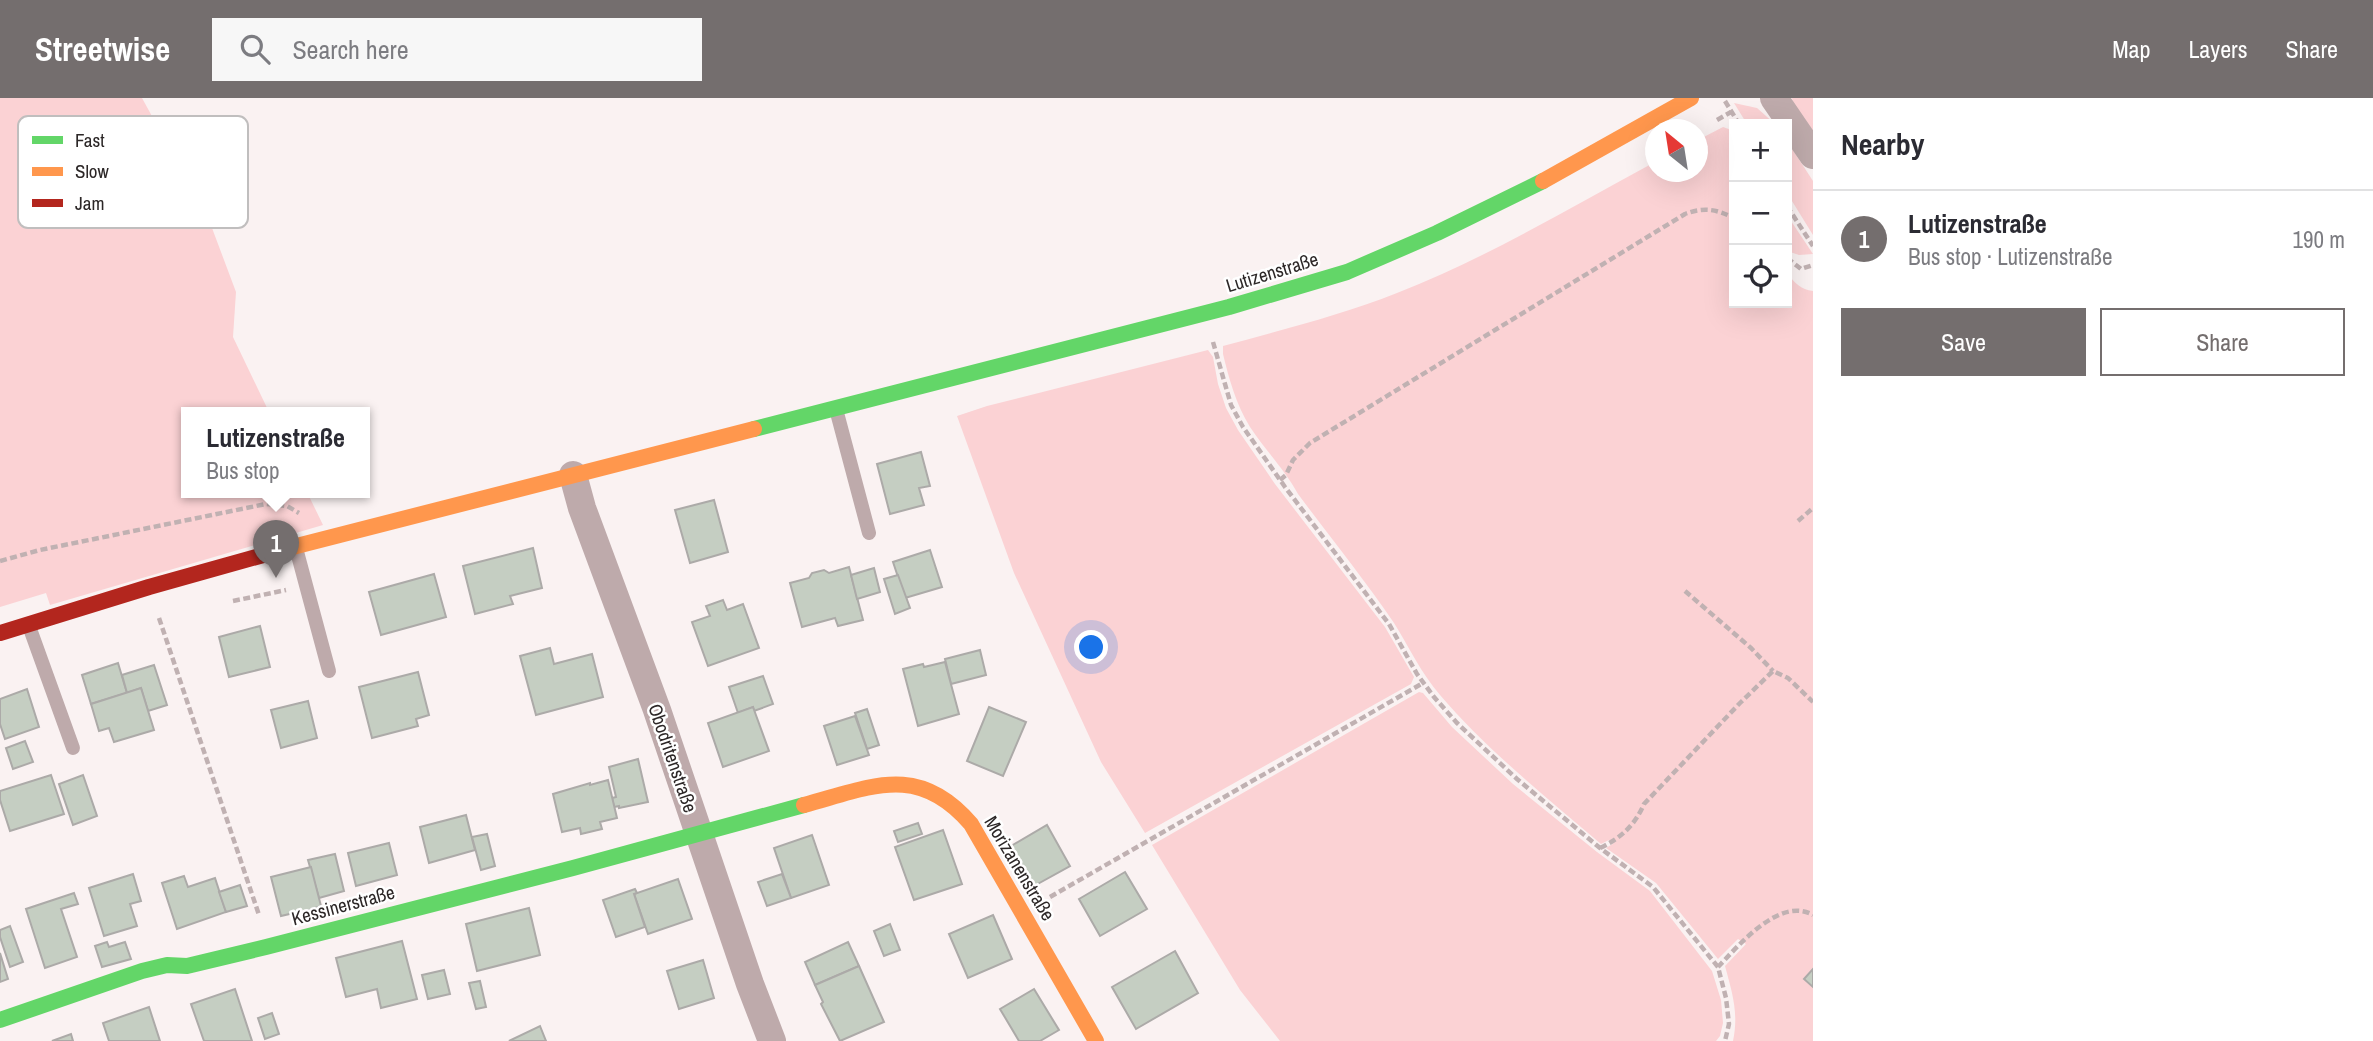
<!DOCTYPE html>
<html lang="en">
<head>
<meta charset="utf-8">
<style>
	body { margin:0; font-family:"Archivo Narrow",sans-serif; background:#f7f7f7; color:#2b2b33 }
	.controls { position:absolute; right:21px; top:21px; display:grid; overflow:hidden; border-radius:0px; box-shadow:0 7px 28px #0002 }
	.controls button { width:63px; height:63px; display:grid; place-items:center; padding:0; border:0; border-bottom:2px solid #e1e1e2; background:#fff; color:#2b2b33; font:35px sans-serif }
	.compass { position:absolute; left:1645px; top:21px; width:63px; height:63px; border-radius:50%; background:#fff; box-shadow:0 7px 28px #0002; rotate:330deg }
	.you { position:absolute; left:1092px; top:550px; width:24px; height:24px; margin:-18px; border:5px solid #fff; border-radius:50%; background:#1a73e8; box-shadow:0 0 0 10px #1a73e833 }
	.badge { display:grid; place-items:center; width:46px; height:46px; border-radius:50%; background:#746e6e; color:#fff; font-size:23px; font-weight:700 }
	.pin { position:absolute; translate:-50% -58px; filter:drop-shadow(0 2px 4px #0008) }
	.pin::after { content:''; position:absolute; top:37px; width:24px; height:21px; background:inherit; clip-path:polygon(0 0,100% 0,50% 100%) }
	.popup { position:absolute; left:181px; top:309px; width:189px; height:91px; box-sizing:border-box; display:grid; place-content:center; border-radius:0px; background:#fff; filter:drop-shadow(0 2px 5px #0005); font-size:23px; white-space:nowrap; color:#7c7c81 }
	.popup b { font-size:26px; color:#2b2b33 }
	.popup::after { content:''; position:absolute; left:50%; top:100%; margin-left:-14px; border:14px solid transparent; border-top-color:#fff }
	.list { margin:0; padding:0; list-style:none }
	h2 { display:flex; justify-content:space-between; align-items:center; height:91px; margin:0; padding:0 28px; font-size:30px }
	h2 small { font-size:23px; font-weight:400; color:#7c7c81 }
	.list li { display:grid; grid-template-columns:46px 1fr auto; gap:21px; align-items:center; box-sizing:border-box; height:98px; padding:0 28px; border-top:2px solid #e1e1e2 }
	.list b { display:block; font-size:26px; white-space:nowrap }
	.list p { margin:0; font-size:23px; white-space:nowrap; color:#7c7c81 }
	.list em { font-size:23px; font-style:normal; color:#7c7c81 }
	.actions { display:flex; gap:14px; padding:21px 28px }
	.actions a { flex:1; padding:16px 0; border:2px solid #746e6e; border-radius:0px; text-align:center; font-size:24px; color:#746e6e }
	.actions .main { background:#746e6e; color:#fff }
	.icon { flex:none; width:38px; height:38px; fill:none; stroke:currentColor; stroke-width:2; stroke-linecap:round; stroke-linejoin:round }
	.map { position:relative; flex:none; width:1813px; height:943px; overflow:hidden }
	header { display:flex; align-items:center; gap:42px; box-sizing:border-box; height:98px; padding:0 35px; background:#746e6e; color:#fff }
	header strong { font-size:33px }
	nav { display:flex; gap:38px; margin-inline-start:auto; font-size:24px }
	.search { width:490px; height:63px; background:#f7f7f7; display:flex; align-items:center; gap:18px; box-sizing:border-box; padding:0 24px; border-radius:0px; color:#7c7c81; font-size:26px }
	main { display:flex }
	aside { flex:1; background:#fff }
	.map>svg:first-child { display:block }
	.green { fill:#fbd2d4 }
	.building { fill:#c5cec2; stroke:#acaaa8; stroke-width:2 }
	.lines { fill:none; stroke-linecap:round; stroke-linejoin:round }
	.path { stroke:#c0b1b2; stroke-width:4.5; stroke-dasharray:7 3.5; stroke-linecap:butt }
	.lane { stroke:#beaaab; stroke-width:14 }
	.street { stroke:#beaaab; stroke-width:28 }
	.fast { stroke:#63d668; stroke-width:16 }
	.slow { stroke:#ff974d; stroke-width:16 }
	.jam { stroke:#b3261e; stroke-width:16 }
	.labels { text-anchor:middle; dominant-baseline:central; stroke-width:5; stroke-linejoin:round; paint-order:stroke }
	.street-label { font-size:19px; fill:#2c2727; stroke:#fff }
	.key { fill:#fff; stroke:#c0bebe; stroke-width:2 }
	.key-label { font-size:19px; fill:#2c2727 }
</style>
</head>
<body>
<header>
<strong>Streetwise</strong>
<div class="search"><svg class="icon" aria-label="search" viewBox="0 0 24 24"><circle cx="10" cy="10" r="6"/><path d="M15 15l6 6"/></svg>Search here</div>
<nav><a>Map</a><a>Layers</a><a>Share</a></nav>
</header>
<main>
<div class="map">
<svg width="1813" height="943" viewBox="0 0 1813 943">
	<rect width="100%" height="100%" fill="#faf2f2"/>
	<!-- green -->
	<g class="green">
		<path d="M0,0H142L209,122L236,194L233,239L269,314H187V394H307L323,427L50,507L46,495L0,509Z"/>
		<path d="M1792,0H1813V33L1793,5Z"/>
		<path d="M1734,5L1757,10L1775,26H1747Z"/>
		<path d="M1723,29L1734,33V205H1787V175C1794,184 1801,192 1813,193V943H1733C1739,915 1732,894 1725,868L1746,846L1738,841L1718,861L1656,785L1606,750L1614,745L1609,742L1601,746C1546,699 1487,652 1440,597C1421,575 1409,549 1394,525C1364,481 1330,439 1298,396C1285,372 1265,352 1250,329C1236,306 1229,281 1223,256V248C1282,232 1341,217 1397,195C1487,160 1571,109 1655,64L1656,74H1698V42Z"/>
		<path d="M1787,43L1813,83V137L1787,95Z"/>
		<path d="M1787,117L1813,156L1799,157L1787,153Z"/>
		<path d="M1208,252L1213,259L1218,286L1226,310L1238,332L1275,386L1385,529L1414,579L1411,586L1145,735L1101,664L1014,475L957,318L987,308Z"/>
		<path d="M1419,594L1423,595L1452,629L1513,686L1597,754L1650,793L1712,873L1721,902L1723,925L1720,938L1716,943H1280L1240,892L1152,747Z"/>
	</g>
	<!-- building -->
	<g class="building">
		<path d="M921,354L930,388L919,390L924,407L890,416L877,366Z"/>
		<path d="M714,402L728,454L690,465L675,412Z"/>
		<path d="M533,450L542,490L510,498L513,506L475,516L463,468Z"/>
		<path d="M930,452L942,489L905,500L893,464Z"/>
		<path d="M849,469L863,522L838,528L835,520L802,529L790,485L809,480L812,475L824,472L829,475Z"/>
		<path d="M874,470L880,494L857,501L851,477Z"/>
		<path d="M434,476L446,519L381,537L369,494Z"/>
		<path d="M898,477L910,510L895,516L884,481Z"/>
		<path d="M723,502L727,512L743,506L759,550L708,568L692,524L710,518L706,508Z"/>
		<path d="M260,528L270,569L229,579L219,539Z"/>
		<path d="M550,550L554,566L592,556L603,599L536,617L520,558Z"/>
		<path d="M980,552L986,577L951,586L945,561Z"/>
		<path d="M945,564L959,616L918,628L903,571L923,566L924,569Z"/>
		<path d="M118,565L127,595L91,606L82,577Z"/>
		<path d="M154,567L167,607L148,613L141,590L127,595L122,577Z"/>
		<path d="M418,574L429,617L416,621L418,628L372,640L359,589Z"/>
		<path d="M763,578L773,606L754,613L753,609L738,615L729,589Z"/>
		<path d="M141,590L154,632L114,644L109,630L99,633L91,606Z"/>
		<path d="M27,591L39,629L5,641L0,626V601Z"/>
		<path d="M308,603L317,640L281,650L271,612Z"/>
		<path d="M753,609L769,653L723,669L708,625Z"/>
		<path d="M989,609L1026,624L1003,678L967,663Z"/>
		<path d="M867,611L879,647L867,651L855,615Z"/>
		<path d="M855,618L869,657L837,667L824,628Z"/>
		<path d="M25,643L33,664L13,671L6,650Z"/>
		<path d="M638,661L648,704L619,710V708L614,709L612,700L616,699L609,669Z"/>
		<path d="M51,677L64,716L10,733L0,702V693Z"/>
		<path d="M83,677L97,718L73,727L59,686Z"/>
		<path d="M608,682L617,720L600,724L602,731L581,736L580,730L562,734L553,696L590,685V687Z"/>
		<path d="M466,717L475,752L429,765L420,729Z"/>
		<path d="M918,725L922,736L898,744L894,733Z"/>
		<path d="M1047,727L1070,768L1034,788L1011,748Z"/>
		<path d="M943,732L962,786L914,802L895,749Z"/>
		<path d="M487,736L495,768L481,772L472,739Z"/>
		<path d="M812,737L829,787L791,800L774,750Z"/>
		<path d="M389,745L397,777L356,788L348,755Z"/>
		<path d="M335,756L344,793L319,800L308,762Z"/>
		<path d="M311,769L321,808L295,817L294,815L281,818L271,779Z"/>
		<path d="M1125,774L1147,811L1100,838L1079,801Z"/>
		<path d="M133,776L141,803L130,806L137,828L104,838L89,790Z"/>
		<path d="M782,776L791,800L767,808L758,784Z"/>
		<path d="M184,778L188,789L215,780L226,814L177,831L162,785Z"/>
		<path d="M678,781L692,821L648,836L634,796Z"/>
		<path d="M240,787L247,808L226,814L219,794Z"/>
		<path d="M635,791L637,795L634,796L645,829L616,839L603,802Z"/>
		<path d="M74,795L78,806L61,811L77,859L45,870L26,811Z"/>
		<path d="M529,810L540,857L477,873L466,826Z"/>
		<path d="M993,817L1012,861L968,880L949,836Z"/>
		<path d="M890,826L900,852L884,858L874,833Z"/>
		<path d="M10,828L23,864L10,869L0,839V832Z"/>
		<path d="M402,843L417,901L381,910L377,891L346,899L336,860Z"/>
		<path d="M107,844L109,849L125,844L131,861L102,869L95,848Z"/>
		<path d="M848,844L859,868L815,887L805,864Z"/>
		<path d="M1175,853L1198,895L1136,931L1112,889Z"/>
		<path d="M0,855L8,881L0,884Z"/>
		<path d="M703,862L714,900L679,911L667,873Z"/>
		<path d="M859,868L884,924L840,943L821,906L823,904L815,887Z"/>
		<path d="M1813,871V889L1804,881Z"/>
		<path d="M444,872L450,896L428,901L422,877Z"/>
		<path d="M480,883L486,909L476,911L469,885Z"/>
		<path d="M235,891L252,943H204L191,906Z"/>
		<path d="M1034,891L1059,932L1040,943H1019L1000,911Z"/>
		<path d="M149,909L160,943H109L103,925Z"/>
		<path d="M272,915L279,936L265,941L258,920Z"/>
		<path d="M540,928L546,943H509Z"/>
		<path d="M71,936L73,943H52Z"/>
	</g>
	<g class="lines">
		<!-- path -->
		<g class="path">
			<path d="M1725,3L1739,26"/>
			<path d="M1717,22L1731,14"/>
			<path d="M1787,108L1813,148"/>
			<path d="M1787,160L1801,171L1813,167"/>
			<path d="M1213,244L1231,307L1243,329L1285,389L1389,526L1417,576L1434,599L1457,625L1517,681L1600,750L1653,789L1718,869L1726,900L1729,926L1725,943"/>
			<path d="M1280,382L1286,377L1293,362L1310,345L1685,116C1704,109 1716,111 1734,120"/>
			<path d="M1798,423L1813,410"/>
			<path d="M0,463L40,452L266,406L287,408L299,415"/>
			<path d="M1685,493L1751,550L1773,573"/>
			<path d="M233,503L286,492"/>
			<path d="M159,520L259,817"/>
			<path d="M1600,750C1621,740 1635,727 1644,706L1740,605L1773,573L1788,580L1813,604"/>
			<path d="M1050,799L1423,585"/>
			<path d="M1718,869C1739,847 1780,798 1813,817"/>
		</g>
		<!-- lane -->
		<g class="lane">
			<path d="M836,311L869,435"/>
			<path d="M296,450L329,573"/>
			<path d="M29,528L73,650"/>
		</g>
		<!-- street -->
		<g class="street">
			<path d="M1774,0L1813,57"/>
			<path d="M573,377L582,410L657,612L750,886L772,943"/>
		</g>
		<!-- fast -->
		<g class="fast">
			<path d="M754,331L1229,209L1347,174L1437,135L1543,83"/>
			<path d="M0,922L142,873L167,867L187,868L266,849L573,770L804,707"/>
		</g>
		<!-- slow -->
		<g class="slow">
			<path d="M1543,83L1691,0"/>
			<path d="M281,452L754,331"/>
			<path d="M804,707C871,689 918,664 971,726L1096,943"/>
		</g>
		<!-- jam -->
		<path class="jam" d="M0,535L149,489L281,452"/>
	</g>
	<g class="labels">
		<!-- street labels -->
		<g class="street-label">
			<text transform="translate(1272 174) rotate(-17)">Lutizenstraße</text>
			<text transform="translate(673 660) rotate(71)">Obodritenstraße</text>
			<text transform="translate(1020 770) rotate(59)">Morizanenstraße</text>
			<text transform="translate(343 807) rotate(-15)">Kessinerstraße</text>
		</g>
	</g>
	<!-- legend -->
	<rect x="18" y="18" width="230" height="112" rx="10" class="key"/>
	<rect x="32" y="38" width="31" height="8" fill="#63d668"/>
	<rect x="32" y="69" width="31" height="9" fill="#ff974d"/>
	<rect x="32" y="101" width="31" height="8" fill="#b3261e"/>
	<g class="key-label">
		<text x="75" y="49">Fast</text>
		<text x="75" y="80">Slow</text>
		<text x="75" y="112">Jam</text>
	</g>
</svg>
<div class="controls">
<button>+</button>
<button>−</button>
<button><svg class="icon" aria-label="locate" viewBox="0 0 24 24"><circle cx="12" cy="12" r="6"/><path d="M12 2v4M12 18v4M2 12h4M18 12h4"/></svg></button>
</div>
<svg class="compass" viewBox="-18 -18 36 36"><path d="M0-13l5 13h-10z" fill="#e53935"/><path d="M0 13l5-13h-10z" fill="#7c7c81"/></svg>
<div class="you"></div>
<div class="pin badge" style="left:276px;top:480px">1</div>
<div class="popup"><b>Lutizenstraße</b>Bus stop</div>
</div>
<aside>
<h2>Nearby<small></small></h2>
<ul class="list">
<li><span class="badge">1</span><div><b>Lutizenstraße</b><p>Bus stop · Lutizenstraße</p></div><em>190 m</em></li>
</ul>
<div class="actions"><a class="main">Save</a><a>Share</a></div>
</aside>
</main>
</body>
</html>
